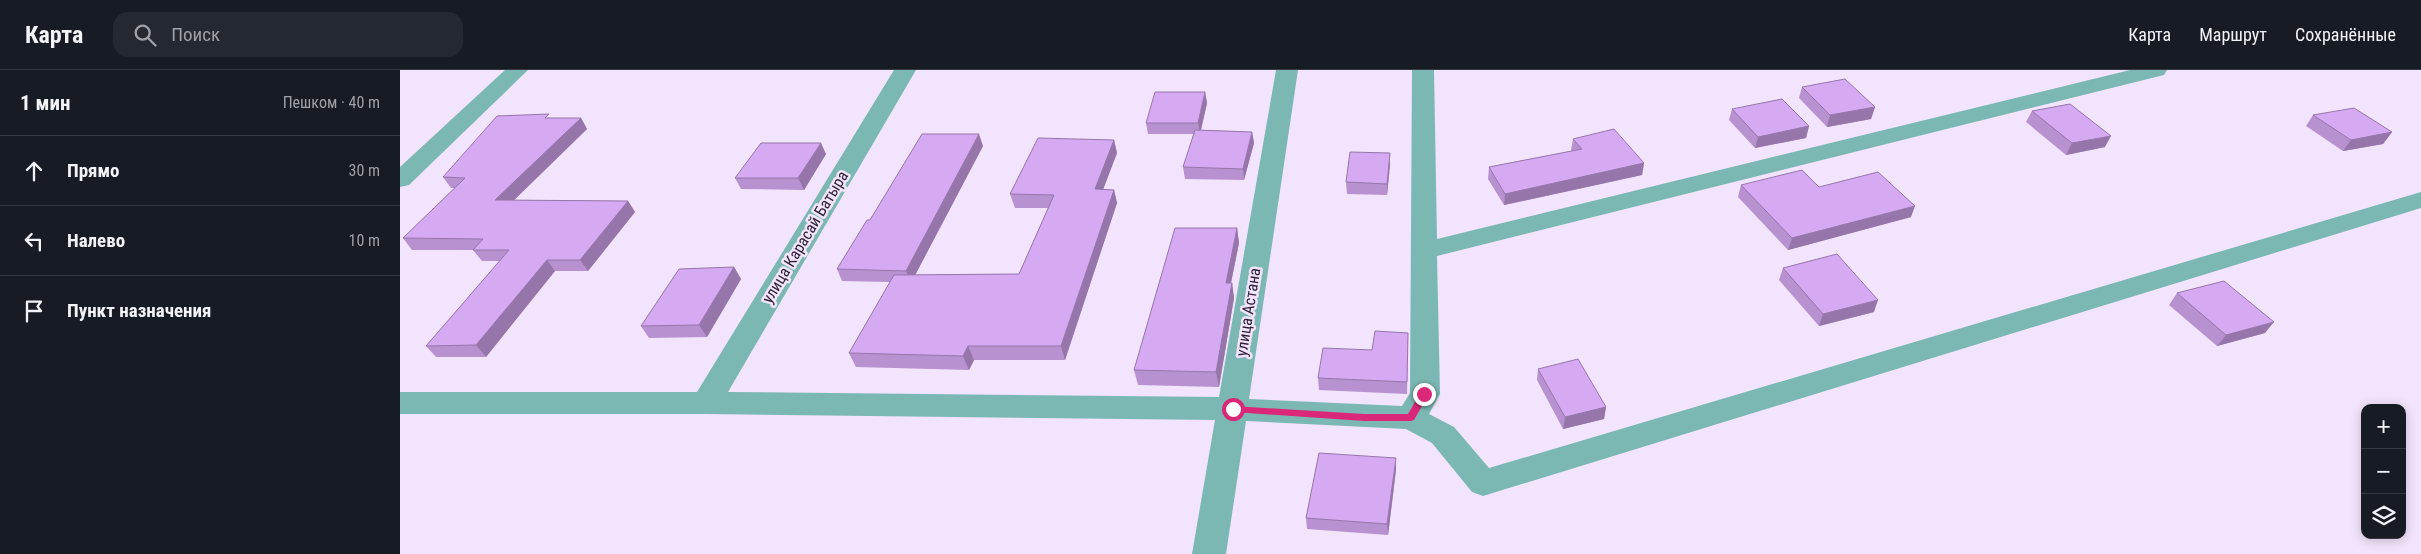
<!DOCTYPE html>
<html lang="ru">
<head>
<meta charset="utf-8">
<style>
	body { margin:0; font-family:"Roboto Condensed",sans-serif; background:#242831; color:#f1f3f6 }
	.controls { position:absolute; right:15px; bottom:15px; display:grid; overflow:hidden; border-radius:10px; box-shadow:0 2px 12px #0003 }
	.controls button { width:45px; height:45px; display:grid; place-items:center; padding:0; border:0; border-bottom:1px solid #363941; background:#171b24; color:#f1f3f6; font:25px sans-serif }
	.stop { position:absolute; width:15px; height:15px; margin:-11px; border:4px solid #db2777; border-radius:50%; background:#fff }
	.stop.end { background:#db2777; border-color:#fff; box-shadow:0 1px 5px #0008 }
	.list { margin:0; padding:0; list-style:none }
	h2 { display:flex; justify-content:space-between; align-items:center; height:65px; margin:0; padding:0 20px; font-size:21px }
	h2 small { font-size:16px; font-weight:400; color:#9ea1a6 }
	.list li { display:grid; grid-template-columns:32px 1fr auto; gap:15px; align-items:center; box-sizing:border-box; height:70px; padding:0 20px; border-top:1px solid #363941 }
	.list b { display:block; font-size:19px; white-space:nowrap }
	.list em { font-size:16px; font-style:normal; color:#9ea1a6 }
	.icon { flex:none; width:28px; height:28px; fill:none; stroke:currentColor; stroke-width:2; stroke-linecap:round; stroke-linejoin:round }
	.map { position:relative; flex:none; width:2021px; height:484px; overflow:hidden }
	header { display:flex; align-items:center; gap:30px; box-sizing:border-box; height:70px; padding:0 25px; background:#171b24; border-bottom:1px solid #363941 }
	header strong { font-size:24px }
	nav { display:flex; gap:28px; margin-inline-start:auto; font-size:18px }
	.search { width:350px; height:45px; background:#242831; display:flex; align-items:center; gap:12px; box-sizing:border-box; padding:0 18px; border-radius:15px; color:#9ea1a6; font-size:19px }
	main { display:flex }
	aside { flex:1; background:#171b24 }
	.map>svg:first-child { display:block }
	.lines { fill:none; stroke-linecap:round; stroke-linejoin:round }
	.minor { fill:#7bb8b4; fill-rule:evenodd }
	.wall { fill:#b891d1 }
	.shaded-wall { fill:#9676aa }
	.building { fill:#d6a9f3; stroke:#9676aa }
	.route { fill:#db2777 }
	.labels { text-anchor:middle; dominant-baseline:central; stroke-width:5; stroke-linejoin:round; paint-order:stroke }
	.street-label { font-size:16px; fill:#2f2238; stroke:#f2e4fc }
</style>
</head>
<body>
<header>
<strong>Карта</strong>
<div class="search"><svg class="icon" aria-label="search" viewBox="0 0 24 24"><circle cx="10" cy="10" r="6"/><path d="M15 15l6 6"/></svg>Поиск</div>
<nav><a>Карта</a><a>Маршрут</a><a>Сохранённые</a></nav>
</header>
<main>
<aside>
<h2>1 мин<small>Пешком · 40 m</small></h2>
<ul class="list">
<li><svg class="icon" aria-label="ahead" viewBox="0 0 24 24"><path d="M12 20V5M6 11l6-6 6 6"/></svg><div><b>Прямо</b></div><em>30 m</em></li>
<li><svg class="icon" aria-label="left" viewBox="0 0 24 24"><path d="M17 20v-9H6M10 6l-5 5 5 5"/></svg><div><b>Налево</b></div><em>10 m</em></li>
<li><svg class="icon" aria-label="arrive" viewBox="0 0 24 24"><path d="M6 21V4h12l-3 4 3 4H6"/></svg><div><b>Пункт назначения</b></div></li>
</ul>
</aside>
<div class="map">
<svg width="2021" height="484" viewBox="0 0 2021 484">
	<rect width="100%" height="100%" fill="#f2e4fc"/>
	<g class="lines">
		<!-- minor -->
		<g class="minor">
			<path d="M105,0H128L9,115L0,117V97Z"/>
			<path d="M494,0H516L328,322L819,327L876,0H898L849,329L1002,336L1010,323L1012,0H1034L1037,169L1730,0H1767L1764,5L1037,186L1040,324L1029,344L1054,357L1089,398L2021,122V138L1083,426L1072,422L1032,373L1006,359L846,351L826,484H792L815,350L306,344H0V322H297Z"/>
		</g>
	</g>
	<!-- wall -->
	<g class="wall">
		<path d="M1402,17L1475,37L1471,49L1427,57L1399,28Z"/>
		<path d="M805,22L807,33L801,60L852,62L854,73L844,110L785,109L783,97L794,64H748L746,53Z"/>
		<path d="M1332,39L1409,56L1406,68L1355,78L1329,50Z"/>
		<path d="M1632,41L1705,77L1666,85L1626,52Z"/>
		<path d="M1913,45L1992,62L1983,74L1943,81L1906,56Z"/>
		<path d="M151,48H181L187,59L114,130L228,131L235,142L188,201H155L86,287H36L26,276L100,191H82L73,180H12L3,168L55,118H51L43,107Z"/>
		<path d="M1173,69L1244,93L1242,105L1104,135L1088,109L1089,97L1172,81L1171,80Z"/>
		<path d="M714,70L717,83L703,119L714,120L717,133L665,290H574L569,300L456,297L449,283L490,212L442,211L437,199L470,150L583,76L515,205L619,204L648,138H615L610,124Z"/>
		<path d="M426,84L404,120L341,119L335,108Z"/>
		<path d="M990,95L987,125L947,124L946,112Z"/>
		<path d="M1341,115L1419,117L1511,147L1388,180L1338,127Z"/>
		<path d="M837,158L839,173L831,213H832L834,228L819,317L738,315L734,300Z"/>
		<path d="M334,197L341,209L307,267L249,268L241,256Z"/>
		<path d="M1383,198L1474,242L1419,256L1379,210Z"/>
		<path d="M1777,223L1865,263L1817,276L1769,235Z"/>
		<path d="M1008,263L1007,324L919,320L918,308Z"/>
		<path d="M1138,299L1206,337L1204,349L1163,359L1137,310Z"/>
		<path d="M996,400L988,465L907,459L906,448Z"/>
	</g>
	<!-- shaded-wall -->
	<g class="shaded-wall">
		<path d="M805,22L807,33L800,64L798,53Z"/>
		<path d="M1475,37L1471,49L1427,57L1430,45Z"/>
		<path d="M181,48L187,59L103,141L95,130Z"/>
		<path d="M1409,56L1406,68L1355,78L1358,67Z"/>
		<path d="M852,62L854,73L844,110L843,99Z"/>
		<path d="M1992,62L1983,74L1943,81L1951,70Z"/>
		<path d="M579,64L583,76L511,213L506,201Z"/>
		<path d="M1711,66L1705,77L1666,85L1672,73Z"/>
		<path d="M714,70L717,83L698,133L695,119Z"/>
		<path d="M421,73L426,84L404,120L398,108Z"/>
		<path d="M990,83V95L987,125V114Z"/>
		<path d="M1244,93L1242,105L1104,135L1105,124Z"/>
		<path d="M714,120L717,133L665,290L661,276Z"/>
		<path d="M228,131L235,142L188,201L180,190Z"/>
		<path d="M1515,136L1511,147L1388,180L1392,168Z"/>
		<path d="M837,158L839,173L828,227L826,213Z"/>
		<path d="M147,190L155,201L86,287L76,275Z"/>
		<path d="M334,197L341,209L307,267L299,255Z"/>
		<path d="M832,213L834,228L819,317L816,302Z"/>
		<path d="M1478,230L1474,242L1419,256L1423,244Z"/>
		<path d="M1874,252L1865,263L1817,276L1826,265Z"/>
		<path d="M568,276L574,290L569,300L563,286Z"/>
		<path d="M1206,337L1204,349L1163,359L1165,347Z"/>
		<path d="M996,388V400L988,465L987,454Z"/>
	</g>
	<!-- building -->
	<g class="building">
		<path d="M1445,9L1475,37L1430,45L1402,17Z"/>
		<path d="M755,22H805L798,53H746Z"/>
		<path d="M1382,29L1409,56L1358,67L1332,39Z"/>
		<path d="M1670,34L1711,66L1672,73L1632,41Z"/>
		<path d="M1954,38L1992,62L1951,70L1913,45Z"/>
		<path d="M149,44L145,48H181L95,130L228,131L180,190H147L76,275L26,276L109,180H73L83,169L3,168L65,108L43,107L97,46Z"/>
		<path d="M1214,59L1244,93L1105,124L1089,97L1182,79L1173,69Z"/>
		<path d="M795,60L852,62L843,99L783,97Z"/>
		<path d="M522,64H579L506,201L437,199L467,150H470Z"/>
		<path d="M638,68L714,70L695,119L714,120L661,276H568L563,286L449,283L494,205L619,204L654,125L610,124Z"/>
		<path d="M361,73H421L398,108H335Z"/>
		<path d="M950,82L990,83L987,114L946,112Z"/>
		<path d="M1402,100L1419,117L1478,102L1515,136L1392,168L1341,115Z"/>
		<path d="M775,158H837L826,213H832L816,302L734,300Z"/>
		<path d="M1437,184L1478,230L1423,244L1383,198Z"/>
		<path d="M334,197L299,255L241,256L279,199Z"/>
		<path d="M1824,211L1874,252L1826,265L1777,223Z"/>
		<path d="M975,261L1008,263L1007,312L918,308L923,278L972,280Z"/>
		<path d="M1178,289L1206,337L1165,347L1138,299Z"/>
		<path d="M919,383L996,388L987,454L906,448Z"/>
	</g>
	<!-- route -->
	<path class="route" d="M1024,321L1029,324L1014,350L1011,351H964L833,342L828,339L833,336L964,344H1008L1021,322Z"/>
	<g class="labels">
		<!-- street labels -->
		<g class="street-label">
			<text transform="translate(405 167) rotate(-59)">улица Карасай Батыра</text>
			<text transform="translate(848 242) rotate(-81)">улица Астана</text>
		</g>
	</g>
</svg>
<div class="controls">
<button>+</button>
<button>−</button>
<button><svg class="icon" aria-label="layers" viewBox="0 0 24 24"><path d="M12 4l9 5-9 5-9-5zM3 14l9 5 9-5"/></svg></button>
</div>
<div class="stop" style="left:833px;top:339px"></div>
<div class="stop end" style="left:1024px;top:324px"></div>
</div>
</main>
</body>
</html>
